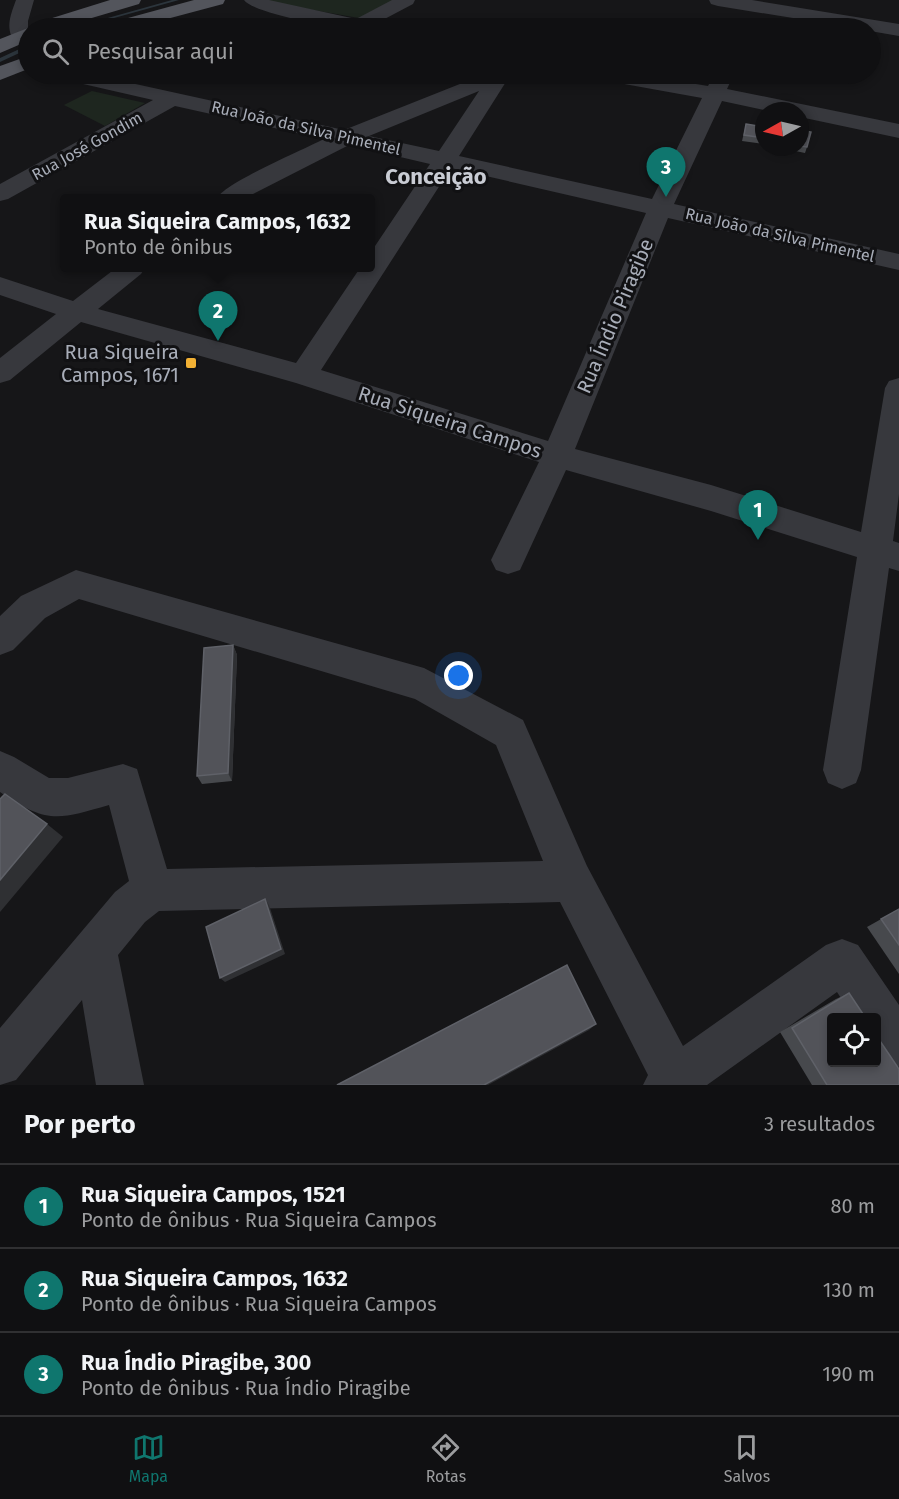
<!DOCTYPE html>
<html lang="pt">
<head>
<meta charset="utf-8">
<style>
	body { margin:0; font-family:"Fira Sans",sans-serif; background:#1e1e20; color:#f1f3f6 }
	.controls { position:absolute; right:18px; bottom:18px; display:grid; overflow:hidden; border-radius:6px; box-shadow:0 3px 9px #0003 }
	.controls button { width:54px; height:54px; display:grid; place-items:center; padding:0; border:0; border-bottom:2px solid #303032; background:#101012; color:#f1f3f6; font:30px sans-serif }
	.compass { position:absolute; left:755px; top:102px; width:54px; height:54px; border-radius:50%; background:#101012; box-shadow:0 3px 9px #0003; rotate:262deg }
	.you { position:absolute; left:459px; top:676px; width:21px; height:21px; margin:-15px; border:4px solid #fff; border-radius:50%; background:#1a73e8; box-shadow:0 0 0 9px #1a73e833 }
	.badge { display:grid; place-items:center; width:39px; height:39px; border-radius:50%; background:#0f766e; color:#fff; font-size:20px; font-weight:700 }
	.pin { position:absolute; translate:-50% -50px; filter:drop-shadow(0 2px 3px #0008) }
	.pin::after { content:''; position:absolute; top:32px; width:21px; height:18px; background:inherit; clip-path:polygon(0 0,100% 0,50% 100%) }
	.popup { position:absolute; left:60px; top:194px; width:315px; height:78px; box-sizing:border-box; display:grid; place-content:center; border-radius:6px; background:#101012; filter:drop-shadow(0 2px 4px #0005); font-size:20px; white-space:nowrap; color:#9c9d9f }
	.popup b { font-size:22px; color:#f1f3f6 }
	.popup::after { content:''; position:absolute; left:50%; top:100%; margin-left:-12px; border:12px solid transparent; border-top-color:#101012 }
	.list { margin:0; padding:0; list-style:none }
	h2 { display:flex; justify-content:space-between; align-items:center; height:78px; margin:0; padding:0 24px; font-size:26px }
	h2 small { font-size:20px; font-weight:400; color:#9c9d9f }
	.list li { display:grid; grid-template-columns:39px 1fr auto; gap:18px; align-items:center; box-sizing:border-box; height:84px; padding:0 24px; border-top:2px solid #303032 }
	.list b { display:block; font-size:22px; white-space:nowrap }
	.list p { margin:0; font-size:20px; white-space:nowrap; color:#9c9d9f }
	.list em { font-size:20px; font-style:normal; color:#9c9d9f }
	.icon { flex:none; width:33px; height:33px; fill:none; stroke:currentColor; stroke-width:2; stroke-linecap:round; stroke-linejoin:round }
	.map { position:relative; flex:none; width:899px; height:1085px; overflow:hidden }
	.search { position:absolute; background:#101012; box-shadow:0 3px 9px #0003; left:18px; right:18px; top:18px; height:66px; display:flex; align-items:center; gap:15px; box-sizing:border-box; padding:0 21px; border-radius:33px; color:#9c9d9f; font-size:22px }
	.sheet { height:330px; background:#101012 }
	nav { display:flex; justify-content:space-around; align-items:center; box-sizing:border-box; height:84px; border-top:2px solid #303032; background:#101012; font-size:16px; color:#9c9d9f }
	nav a { display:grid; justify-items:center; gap:3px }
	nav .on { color:#0f766e }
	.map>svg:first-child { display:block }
	.green { fill:#1e261f }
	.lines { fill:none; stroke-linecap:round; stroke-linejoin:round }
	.stream { fill:#2c353c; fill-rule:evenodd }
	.minor { fill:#37383d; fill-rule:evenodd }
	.major { fill:#53555c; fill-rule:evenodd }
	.wall { fill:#47494d }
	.shaded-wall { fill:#2f3033 }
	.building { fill:#525359; stroke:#5f6168; stroke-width:1.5 }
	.poi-dot { fill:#f2b134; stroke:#111113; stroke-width:2 }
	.labels { text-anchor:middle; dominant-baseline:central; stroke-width:6; stroke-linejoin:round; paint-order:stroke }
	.far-street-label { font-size:16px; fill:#a8adb8; stroke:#111113 }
	.street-label { font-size:20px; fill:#a8adb8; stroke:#111113 }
	.poi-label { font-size:20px; fill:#a8adb8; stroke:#111113; text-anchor:end }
	.far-district-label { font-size:22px; font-weight:bold; fill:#c9ccd4; stroke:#111113 }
</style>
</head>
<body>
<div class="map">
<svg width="899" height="1085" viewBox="0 0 899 1085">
	<rect width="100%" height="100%" fill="#161618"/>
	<!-- green -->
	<g class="green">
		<path d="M268,0H394L359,18L272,3Z"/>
		<path d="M92,91L145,103L105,126L64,105Z"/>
	</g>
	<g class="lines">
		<!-- stream -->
		<g class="stream">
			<path d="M172,0H179L78,28H72Z"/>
			<path d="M26,46H28V49L0,62V58Z"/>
		</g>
		<!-- minor -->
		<g class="minor">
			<path d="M16,0H34L28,21V40L21,43L14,41C5,27 11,14 16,0Z"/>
			<path d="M244,0H269L356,19L392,0H415L413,4L377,23L383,28C371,28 358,30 346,28C327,26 253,13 244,0Z"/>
			<path d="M709,0H752L899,24V36L870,31V28H855L718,6L711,4Z"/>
			<path d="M607,18L614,20L617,24L614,28H586L589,24Z"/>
			<path d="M54,74H90L344,130L485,74H511L459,156L652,199L702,98L602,80L595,78L592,74H636L708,86L714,74H734L727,89L899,124V138L800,117V111H769L722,101L674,204L899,254V270L668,218L575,449L711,485L861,532L885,388L889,381L899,378V494L893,541L899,543V571L889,568L861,770L856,783L842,789L828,783L823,770L857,557L711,511L566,470L520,570L508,574L496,570L491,560L539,462L296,383L81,322L10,380L0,383V358L56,314L0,295V277L73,301L116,268H145L141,274L98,309L296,363L360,268H371V252L430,164L349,145L245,198H217C226,182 303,150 324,139L175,106L8,199L0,201V184L153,100L57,78ZM479,91L439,151L369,136ZM451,168L646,213L548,441L321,370Z"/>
			<path d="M76,570L424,668L523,720L587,866L683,1046L826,945L842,939L858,945L899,1005V1067C871,1055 876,1045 876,1018H854L837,992L707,1085H643L648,1075L560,902L159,911L145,922L118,955L144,1085H96L82,1000L16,1080L0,1085V1028L115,892L129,881L109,805C57,820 47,824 0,792V751L14,757L49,778H68L123,764L137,769L167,869L543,861L496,745L415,699L79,599L45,618L13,650L0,655V616L21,596Z"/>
		</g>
		<!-- major -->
		<g class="major">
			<path d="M110,0H141L139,4L58,28H30L33,24Z"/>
			<path d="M194,0H225L223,4L133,28H103L106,24Z"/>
			<path d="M28,28V41L0,53V39Z"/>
			<path d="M28,56V69L0,80V66Z"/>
		</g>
	</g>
	<!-- wall -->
	<g class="wall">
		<path d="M746,124L764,127V144L742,141Z"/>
		<path d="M800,130L807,147L805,153L781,148L782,147H800Z"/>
		<path d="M233,645L237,655L232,781L202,784L197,776Z"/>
		<path d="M899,909V974L867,927Z"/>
		<path d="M849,993L899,1085H812L780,1032L836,999Z"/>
	</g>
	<!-- shaded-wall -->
	<g class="shaded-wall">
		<path d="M233,645L237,655L232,781L228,773Z"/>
		<path d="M47,824L63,837L0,912V880Z"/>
		<path d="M265,899L269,905L285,954L225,982L220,978Z"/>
		<path d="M596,1024L589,1030L488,1085H484Z"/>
	</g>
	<!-- building -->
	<g class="building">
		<path d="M746,124L764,127V138L744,135Z"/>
		<path d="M800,130L811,132L807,147L800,146Z"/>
		<path d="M233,645L228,773L197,776L204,648Z"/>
		<path d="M5,794L47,824L0,880V799Z"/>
		<path d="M265,899L281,949L220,978L206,927Z"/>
		<path d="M899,909V945L881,919Z"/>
		<path d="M567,965L596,1024L484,1085H337Z"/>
		<path d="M849,993L865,1017H831V1062H876V1035L899,1069V1085H827L792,1028Z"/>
	</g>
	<!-- markers -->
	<rect class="poi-dot" x="185" y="357" width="12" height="12" rx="3"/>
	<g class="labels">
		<!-- far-street labels -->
		<g class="far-street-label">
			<text transform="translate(306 128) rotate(13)">Rua João da Silva Pimentel</text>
			<text transform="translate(87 146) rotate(-29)">Rua José Gondim</text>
			<text transform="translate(780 235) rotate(13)">Rua João da Silva Pimentel</text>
		</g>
		<!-- street labels -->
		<g class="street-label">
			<text transform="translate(615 316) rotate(-67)">Rua Índio Piragibe</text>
			<text transform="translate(450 422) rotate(18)">Rua Siqueira Campos</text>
		</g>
		<!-- poi labels -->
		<g class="poi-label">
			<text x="179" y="352">Rua Siqueira<tspan x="179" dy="23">Campos, 1671</tspan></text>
		</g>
		<!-- far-district labels -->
		<g class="far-district-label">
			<text x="436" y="176">Conceição</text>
		</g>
	</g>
</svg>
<div class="controls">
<button><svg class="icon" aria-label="locate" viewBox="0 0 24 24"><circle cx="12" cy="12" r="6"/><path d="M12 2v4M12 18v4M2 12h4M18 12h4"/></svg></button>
</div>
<svg class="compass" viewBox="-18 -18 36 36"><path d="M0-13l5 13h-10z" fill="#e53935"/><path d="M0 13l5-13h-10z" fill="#9c9d9f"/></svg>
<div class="you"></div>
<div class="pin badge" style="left:758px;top:540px">1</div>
<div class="pin badge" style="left:218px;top:341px">2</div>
<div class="popup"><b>Rua Siqueira Campos, 1632</b>Ponto de ônibus</div>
<div class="pin badge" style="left:666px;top:197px">3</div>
<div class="search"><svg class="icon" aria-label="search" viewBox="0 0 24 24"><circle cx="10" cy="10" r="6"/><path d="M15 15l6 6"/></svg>Pesquisar aqui</div>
</div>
<section class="sheet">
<h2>Por perto<small>3 resultados</small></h2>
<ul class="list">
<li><span class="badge">1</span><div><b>Rua Siqueira Campos, 1521</b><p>Ponto de ônibus · Rua Siqueira Campos</p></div><em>80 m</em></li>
<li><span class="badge">2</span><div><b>Rua Siqueira Campos, 1632</b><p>Ponto de ônibus · Rua Siqueira Campos</p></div><em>130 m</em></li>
<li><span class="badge">3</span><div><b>Rua Índio Piragibe, 300</b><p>Ponto de ônibus · Rua Índio Piragibe</p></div><em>190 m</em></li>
</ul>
</section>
<nav>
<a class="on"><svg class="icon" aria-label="map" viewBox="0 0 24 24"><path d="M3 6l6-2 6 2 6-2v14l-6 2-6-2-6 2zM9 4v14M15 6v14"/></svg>Mapa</a>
<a><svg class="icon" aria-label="directions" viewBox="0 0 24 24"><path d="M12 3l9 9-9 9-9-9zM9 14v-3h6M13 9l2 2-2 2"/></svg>Rotas</a>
<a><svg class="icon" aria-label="saved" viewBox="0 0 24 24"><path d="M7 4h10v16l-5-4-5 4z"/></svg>Salvos</a>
</nav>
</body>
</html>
